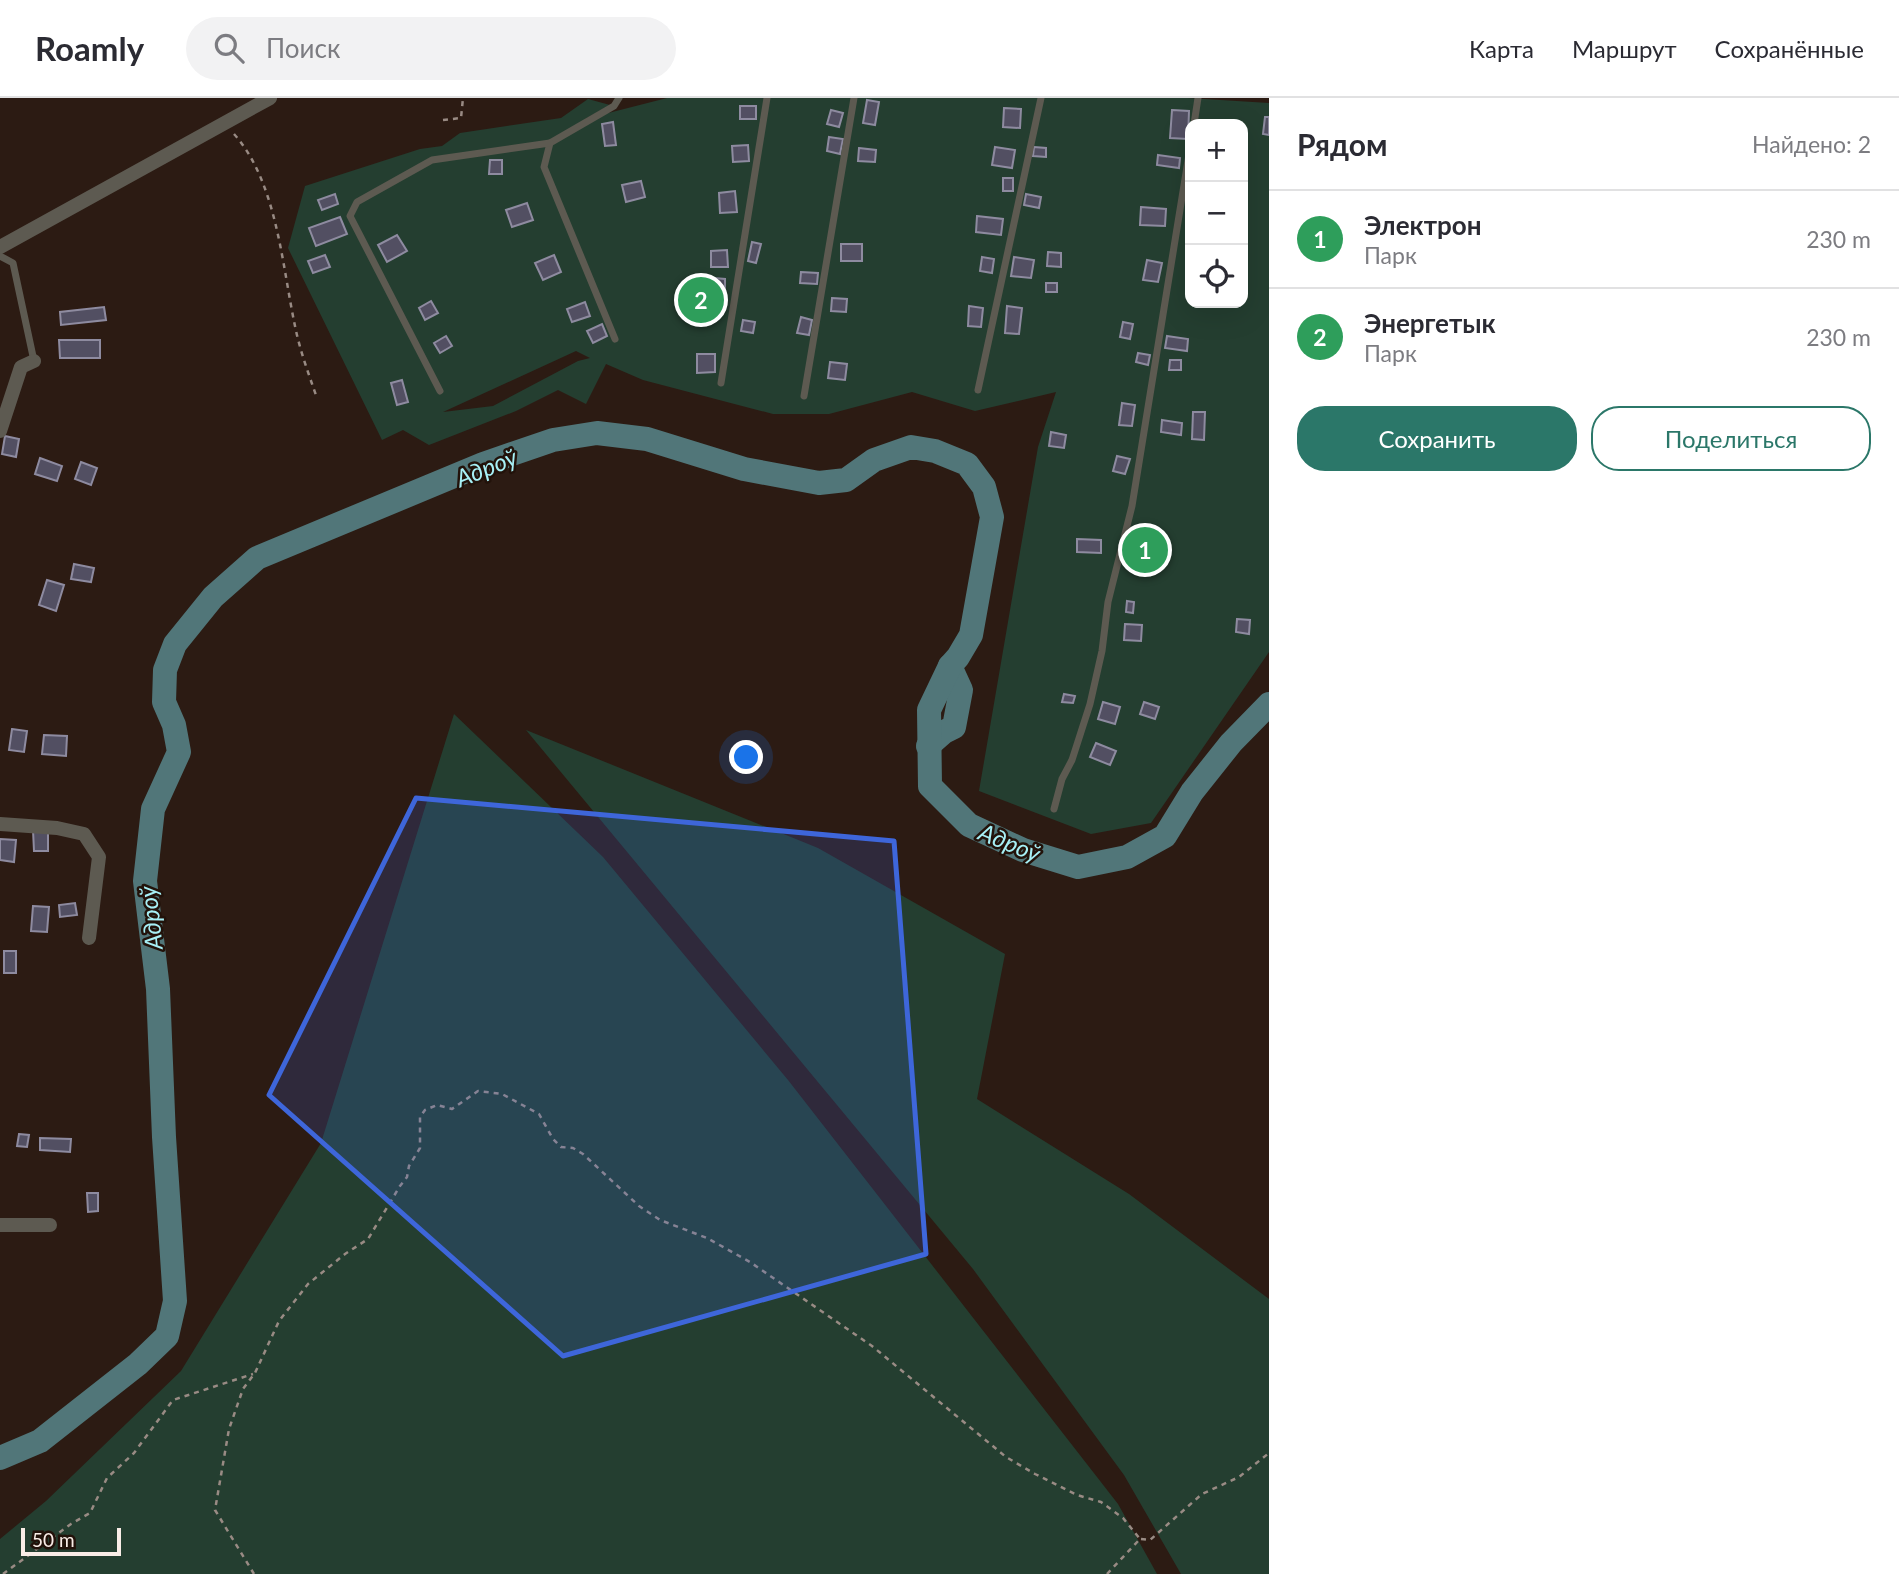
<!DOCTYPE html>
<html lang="ru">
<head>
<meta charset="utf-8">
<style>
	body { margin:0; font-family:Lato,sans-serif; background:#f2f2f3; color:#2b2b33 }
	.controls { position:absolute; right:21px; top:21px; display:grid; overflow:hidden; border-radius:14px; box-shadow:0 7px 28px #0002 }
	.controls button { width:63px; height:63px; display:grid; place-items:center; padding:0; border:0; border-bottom:2px solid #e1e1e2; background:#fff; color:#2b2b33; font:35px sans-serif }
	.scale { position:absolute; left:21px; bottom:18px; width:100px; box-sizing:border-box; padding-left:7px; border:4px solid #f9ede7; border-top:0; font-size:19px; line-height:24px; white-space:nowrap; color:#f9ede7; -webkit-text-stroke:5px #22120a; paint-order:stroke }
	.you { position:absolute; left:747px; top:660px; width:24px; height:24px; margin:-18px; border:5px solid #fff; border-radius:50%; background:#1a73e8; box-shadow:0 0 0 10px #1a73e833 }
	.badge { display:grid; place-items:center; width:46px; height:46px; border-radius:50%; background:#2b7769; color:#fff; font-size:23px; font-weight:700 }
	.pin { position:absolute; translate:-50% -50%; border:4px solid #fff; box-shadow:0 2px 7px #0006 }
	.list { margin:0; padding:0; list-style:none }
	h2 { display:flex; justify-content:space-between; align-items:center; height:91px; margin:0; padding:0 28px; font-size:30px }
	h2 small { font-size:23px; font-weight:400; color:#7c7c81 }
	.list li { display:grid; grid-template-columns:46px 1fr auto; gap:21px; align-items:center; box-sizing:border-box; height:98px; padding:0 28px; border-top:2px solid #e1e1e2 }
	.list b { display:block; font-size:26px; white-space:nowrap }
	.list p { margin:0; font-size:23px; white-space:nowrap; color:#7c7c81 }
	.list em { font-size:23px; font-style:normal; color:#7c7c81 }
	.actions { display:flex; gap:14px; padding:21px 28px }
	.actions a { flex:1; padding:16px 0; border:2px solid #2b7769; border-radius:28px; text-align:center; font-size:24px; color:#2b7769 }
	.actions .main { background:#2b7769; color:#fff }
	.icon { flex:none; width:38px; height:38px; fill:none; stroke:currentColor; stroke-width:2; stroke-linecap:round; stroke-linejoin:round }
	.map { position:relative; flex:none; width:1269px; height:1476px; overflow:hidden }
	header { display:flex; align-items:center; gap:42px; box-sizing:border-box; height:98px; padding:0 35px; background:#fff; border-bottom:2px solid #e1e1e2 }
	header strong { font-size:33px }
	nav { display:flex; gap:38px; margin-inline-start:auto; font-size:24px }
	.search { width:490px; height:63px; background:#f2f2f3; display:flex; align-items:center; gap:18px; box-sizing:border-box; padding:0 24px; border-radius:38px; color:#7c7c81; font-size:26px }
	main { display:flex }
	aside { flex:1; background:#fff }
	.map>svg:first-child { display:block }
	.green { fill:#243e30; fill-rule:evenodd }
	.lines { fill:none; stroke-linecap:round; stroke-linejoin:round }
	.river { stroke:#517679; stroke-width:24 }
	.building { fill:#524f62; stroke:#8e8ba0; stroke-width:2 }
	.path { stroke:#998b84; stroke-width:2.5; stroke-dasharray:5 5; stroke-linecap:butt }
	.service { stroke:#5d5a51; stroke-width:7 }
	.minor { stroke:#5d5a51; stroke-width:14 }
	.marked { fill:#3e66da; fill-opacity:0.2; stroke:#3e66da; stroke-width:5; stroke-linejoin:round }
	.labels { text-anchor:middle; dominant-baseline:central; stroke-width:5; stroke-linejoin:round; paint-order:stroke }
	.water-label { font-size:24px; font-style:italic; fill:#a7f0f6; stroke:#22120a }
</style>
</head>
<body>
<header>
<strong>Roamly</strong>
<div class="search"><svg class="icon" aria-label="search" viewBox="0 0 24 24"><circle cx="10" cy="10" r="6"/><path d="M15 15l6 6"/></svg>Поиск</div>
<nav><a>Карта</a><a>Маршрут</a><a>Сохранённые</a></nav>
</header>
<main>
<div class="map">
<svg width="1269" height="1476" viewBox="0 0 1269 1476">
	<rect width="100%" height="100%" fill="#2c1b13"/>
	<!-- green -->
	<g class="green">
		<path d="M667,0H1188L1269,5V554L1151,725L1091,736L979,693L1038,349L1056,294L975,313L912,294L829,316H773L643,282L606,266L586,306L558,292L516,313L429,347L403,332L382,342L288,150L305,88L420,51L442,48L460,35L561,20L588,1L610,7L585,21ZM1190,26H1243V205H1190ZM576,253L590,260L578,263L493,308L443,314Z"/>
		<path d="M454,616L603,759L788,982L1118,1406L1157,1476H0V1441L46,1403L181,1273L321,1045Z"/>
		<path d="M526,632L818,750L1005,856L977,1001L1129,1096L1269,1201V1476H1181L1124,1377L973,1171Z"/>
	</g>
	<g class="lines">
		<!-- river -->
		<g class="river">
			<path d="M928,648L944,634L954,629L961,592L950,568"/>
			<path d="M0,1360L40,1343L138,1266L167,1238L175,1203L164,1039L158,891L145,783L153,711L179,654L174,627L164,604L165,572L175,546L213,499L257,460L483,366L553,342L597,335L647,341L744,371L819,385L846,382L874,362L911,349L935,353L967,366L984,389L992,419L971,537L958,559L950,568L929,612L930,688L969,727L1023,752L1078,769L1127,759L1165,738L1192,694L1231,645L1269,606"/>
		</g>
	</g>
	<!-- building -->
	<g class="building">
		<path d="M867,2L879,4L875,27L863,25Z"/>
		<rect x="740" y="8" width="16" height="13"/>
		<path d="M1004,10L1021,11L1020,30L1003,29Z"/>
		<path d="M831,12L843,15L839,29L827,26Z"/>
		<path d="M1172,12L1189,13L1188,41L1170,40Z"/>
		<path d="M1265,19H1269V37L1263,36Z"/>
		<path d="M613,24L616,47L605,48L602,26Z"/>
		<path d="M829,39L843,41L840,56L827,53Z"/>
		<path d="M748,47L749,63L733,64L732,48Z"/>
		<path d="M995,49L1015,52L1012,70L992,67Z"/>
		<path d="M1034,49L1046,50V59L1033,58Z"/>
		<path d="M859,50L876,52L875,64L858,63Z"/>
		<path d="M1158,57L1180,60L1179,70L1157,67Z"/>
		<path d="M490,62H502V76H489Z"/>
		<rect x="1003" y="80" width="10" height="13"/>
		<path d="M641,83L645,99L626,104L622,87Z"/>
		<path d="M735,93L737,114L720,115L719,95Z"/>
		<path d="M335,96L338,106L322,112L318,102Z"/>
		<path d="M1026,96L1041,99L1039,110L1024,107Z"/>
		<path d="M527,105L533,122L512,129L506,112Z"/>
		<path d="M1141,109L1166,111L1165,128L1140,127Z"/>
		<path d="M977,118L1003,121L1001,137L976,134Z"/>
		<path d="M340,119L347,136L316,148L309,130Z"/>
		<path d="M397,137L407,153L387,164L378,147Z"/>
		<path d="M752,144L761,146L756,165L748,163Z"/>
		<rect x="841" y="146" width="21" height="17"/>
		<path d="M727,152L728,169H711V153Z"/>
		<path d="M1048,154L1061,155V169L1047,168Z"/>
		<path d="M325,157L330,169L313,175L308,163Z"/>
		<path d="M554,157L561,174L543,182L535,165Z"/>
		<path d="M982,159L994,161L992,175L980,173Z"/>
		<path d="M1014,159L1034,162L1031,180L1011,178Z"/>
		<path d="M1147,162L1162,165L1158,184L1143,182Z"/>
		<path d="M801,174L818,175L817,186L800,185Z"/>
		<path d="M714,180L725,181V191H714Z"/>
		<rect x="1046" y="185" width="11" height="9"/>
		<path d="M832,200L847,201L846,214L831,213Z"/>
		<path d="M431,203L438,215L425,222L419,210Z"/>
		<path d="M585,204L590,218L572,224L567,211Z"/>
		<path d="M969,208L983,210L981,229L968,228Z"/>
		<path d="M1007,208L1022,210L1019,236L1005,235Z"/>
		<path d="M104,209L106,222L61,227L60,214Z"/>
		<path d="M801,219L812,222L809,237L797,235Z"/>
		<path d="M743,222L755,224L753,235L741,233Z"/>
		<path d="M1123,224L1133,226L1130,241L1120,239Z"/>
		<path d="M602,226L607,238L593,245L587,233Z"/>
		<path d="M446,238L452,248L440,255L434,245Z"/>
		<path d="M1167,238L1188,241L1187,253L1165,250Z"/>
		<path d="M59,242H100V260H60Z"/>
		<path d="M1138,255L1150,257L1148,267L1136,264Z"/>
		<path d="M697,256H715V274L697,275Z"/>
		<path d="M1170,262H1181V272H1169Z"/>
		<path d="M830,264L847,266L845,282L828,280Z"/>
		<path d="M402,282L408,304L397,307L391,285Z"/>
		<path d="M1122,305L1135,307L1132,328L1119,327Z"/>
		<path d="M1193,314H1205L1204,342L1192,341Z"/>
		<path d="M1162,322L1182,325L1181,337L1161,334Z"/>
		<path d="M1051,334L1066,337L1064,350L1049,348Z"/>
		<path d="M5,338L19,341L16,359L2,356Z"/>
		<path d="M1117,358L1130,361L1125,376L1113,373Z"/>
		<path d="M40,360L62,368L57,383L35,376Z"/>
		<path d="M81,364L97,370L91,387L75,381Z"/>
		<path d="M1077,441L1101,442V455L1077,454Z"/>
		<path d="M74,466L94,470L91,484L71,481Z"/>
		<path d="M47,482L64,487L56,513L39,507Z"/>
		<path d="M1127,503L1134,504L1133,515L1126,514Z"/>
		<path d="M1237,521L1250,522L1249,536L1236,534Z"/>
		<path d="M1125,526L1142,527L1141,543L1124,542Z"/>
		<path d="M1064,596L1075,598L1073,605L1062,604Z"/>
		<path d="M1103,604L1120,609L1115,626L1098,621Z"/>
		<path d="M1144,604L1159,609L1155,621L1140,616Z"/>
		<path d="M12,631L27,633L24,654L9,652Z"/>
		<path d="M44,637L67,638L66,658L42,656Z"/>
		<path d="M1096,645L1116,653L1110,667L1090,659Z"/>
		<path d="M33,732H48V753H34Z"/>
		<path d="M0,741L16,742L14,764L0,762Z"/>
		<path d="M75,805L77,817L60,819L59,807Z"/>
		<path d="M33,808L49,809L47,834L31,833Z"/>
		<rect x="4" y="853" width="12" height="22"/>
		<path d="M19,1036L29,1037L27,1049L17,1048Z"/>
		<path d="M40,1040L71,1041L70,1054L40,1052Z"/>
		<path d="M87,1095H98V1113L88,1114Z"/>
	</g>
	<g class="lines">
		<!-- path -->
		<g class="path">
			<path d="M443,22L461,20L463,0"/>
			<path d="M234,36C277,84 282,167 295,228C300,253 309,277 317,300"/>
			<path d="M1141,1441L1150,1442L1202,1396L1239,1379L1269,1355"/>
			<path d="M3,1476L71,1426L90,1415L107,1380L134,1355L173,1302L253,1276"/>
			<path d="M254,1476L215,1412L229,1331L243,1291L255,1275L279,1223L308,1186L345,1156L368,1141L400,1088L407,1079L409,1068L420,1050V1019L425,1012L437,1007L452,1011L478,993L502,996L539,1016L553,1041L561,1049L573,1050L583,1056L639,1108L660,1122L707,1140L750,1164L872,1248L1006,1359L1035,1376L1077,1397L1101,1404L1123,1420L1140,1441"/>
			<path d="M1107,1476L1140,1441"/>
		</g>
		<!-- service -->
		<g class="service">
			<path d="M1194,26L1198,0"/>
			<path d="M0,158L13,165L34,263"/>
			<path d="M615,241L544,69L550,45L614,8L619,0"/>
			<path d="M721,285L767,0"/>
			<path d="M978,292L1041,0"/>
			<path d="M440,293L350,118L357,104L432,62L550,45"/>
			<path d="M804,298L854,0"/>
			<path d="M1054,711L1062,681L1072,662L1090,606L1102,553L1108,504L1132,408L1190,50"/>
		</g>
		<!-- minor -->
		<g class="minor">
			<path d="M0,149L270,0"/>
			<path d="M0,333L21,269L34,263"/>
			<path d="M0,726L57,730L84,736L99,759L89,840"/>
			<path d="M0,1127H50"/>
		</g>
	</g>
	<!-- marked area -->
	<path class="marked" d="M416,700L894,743L926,1156L563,1258L269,997Z"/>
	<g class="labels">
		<!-- water labels -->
		<g class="water-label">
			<text transform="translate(486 369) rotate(-22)">Адроў</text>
			<text transform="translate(1010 744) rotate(22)">Адроў</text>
			<text transform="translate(150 820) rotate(-96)">Адроў</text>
		</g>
	</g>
</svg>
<div class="controls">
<button>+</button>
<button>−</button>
<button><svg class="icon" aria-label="locate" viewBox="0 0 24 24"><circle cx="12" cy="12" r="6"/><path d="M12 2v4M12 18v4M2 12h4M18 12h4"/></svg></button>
</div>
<div class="scale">50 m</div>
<div class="you"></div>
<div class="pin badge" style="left:1145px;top:452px;background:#2e9e5b">1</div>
<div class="pin badge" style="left:701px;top:202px;background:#2e9e5b">2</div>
</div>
<aside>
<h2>Рядом<small>Найдено: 2</small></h2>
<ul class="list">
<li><span class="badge" style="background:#2e9e5b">1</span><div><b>Электрон</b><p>Парк</p></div><em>230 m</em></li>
<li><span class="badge" style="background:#2e9e5b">2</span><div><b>Энергетык</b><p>Парк</p></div><em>230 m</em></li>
</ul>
<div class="actions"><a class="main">Сохранить</a><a>Поделиться</a></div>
</aside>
</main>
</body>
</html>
